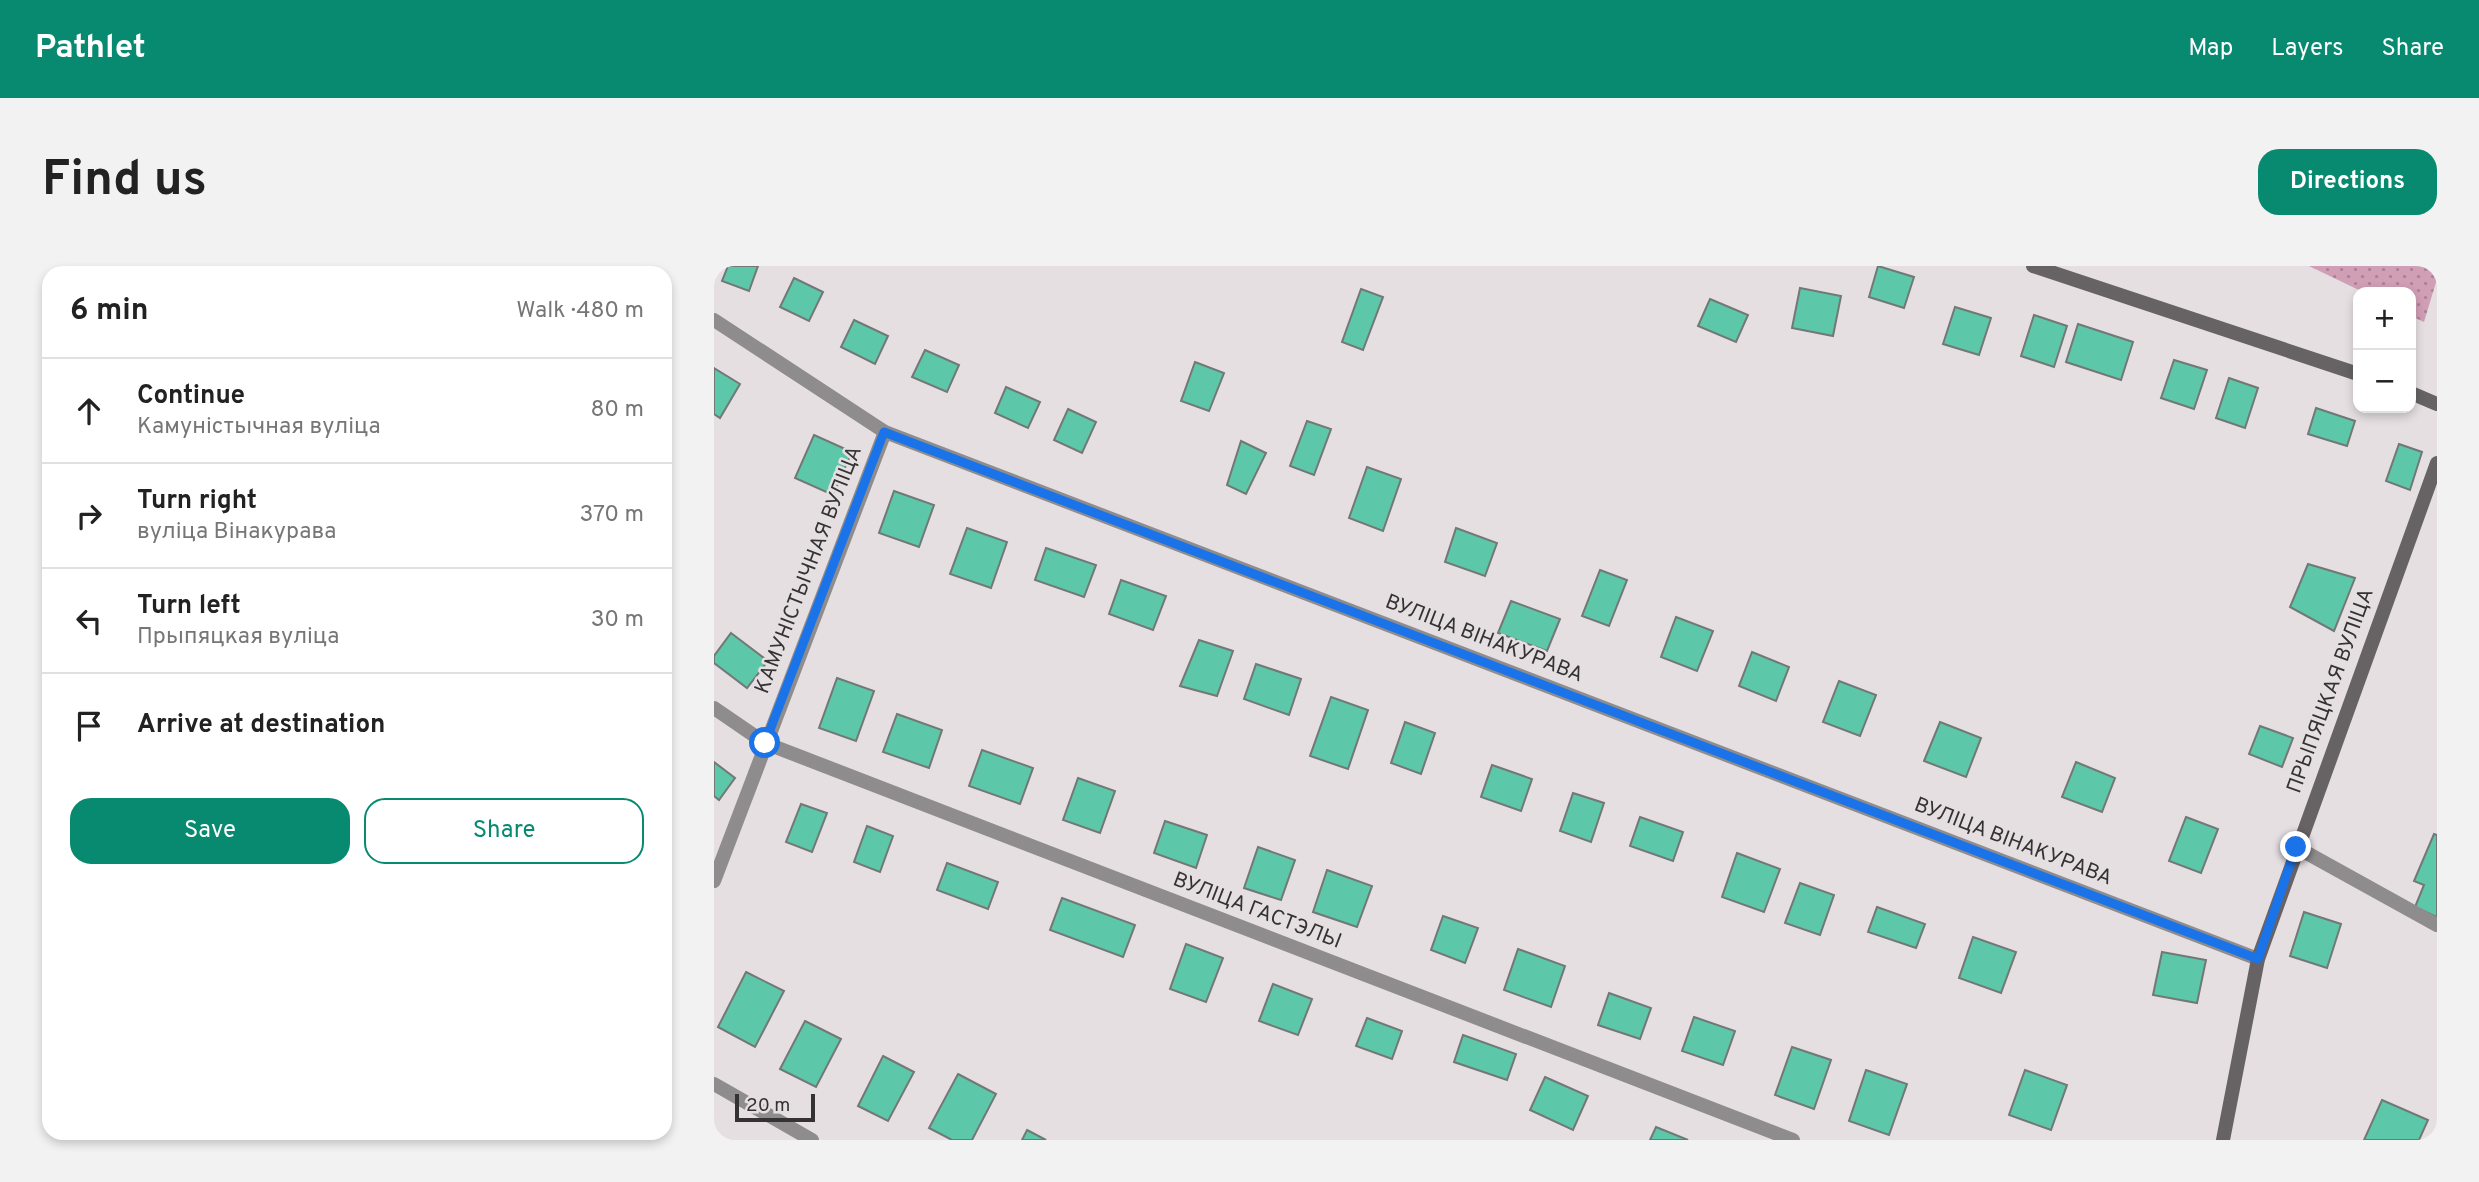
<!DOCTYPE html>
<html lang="en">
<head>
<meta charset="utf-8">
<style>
	body { margin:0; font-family:Overpass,sans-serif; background:#f2f2f2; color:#222 }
	.controls { position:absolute; right:21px; top:21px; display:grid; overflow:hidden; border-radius:14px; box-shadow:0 4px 10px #0003 }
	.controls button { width:63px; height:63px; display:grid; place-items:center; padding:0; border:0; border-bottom:2px solid #e0e0e0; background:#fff; color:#222; font:35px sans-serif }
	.scale { position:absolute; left:21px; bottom:18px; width:80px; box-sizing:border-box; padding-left:7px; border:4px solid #343233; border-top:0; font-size:19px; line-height:24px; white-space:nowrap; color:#343233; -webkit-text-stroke:5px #e5dfe2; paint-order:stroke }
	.stop { position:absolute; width:21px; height:21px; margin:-16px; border:5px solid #1a73e8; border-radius:50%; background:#fff }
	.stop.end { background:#1a73e8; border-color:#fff; box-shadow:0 2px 7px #0008 }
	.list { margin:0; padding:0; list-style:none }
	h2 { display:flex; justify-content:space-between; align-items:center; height:91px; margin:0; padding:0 28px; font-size:30px }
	h2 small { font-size:23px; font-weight:400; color:#767676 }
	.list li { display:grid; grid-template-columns:46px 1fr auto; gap:21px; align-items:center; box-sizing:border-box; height:105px; padding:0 28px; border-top:2px solid #e0e0e0 }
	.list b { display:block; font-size:26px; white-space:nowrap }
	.list p { margin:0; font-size:23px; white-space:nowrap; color:#767676 }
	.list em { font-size:23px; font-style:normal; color:#767676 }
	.actions { display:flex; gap:14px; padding:21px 28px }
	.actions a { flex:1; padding:16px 0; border:2px solid #078a6f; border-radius:21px; text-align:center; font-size:24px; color:#078a6f }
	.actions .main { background:#078a6f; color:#fff }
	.icon { flex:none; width:38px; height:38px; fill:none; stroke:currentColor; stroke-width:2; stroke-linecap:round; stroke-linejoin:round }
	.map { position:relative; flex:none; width:1723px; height:874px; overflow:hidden; border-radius:21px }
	header { display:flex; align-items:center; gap:42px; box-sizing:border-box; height:98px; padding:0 35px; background:#078a6f; color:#fff }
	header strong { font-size:33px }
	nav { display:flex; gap:38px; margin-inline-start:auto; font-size:24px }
	.intro { display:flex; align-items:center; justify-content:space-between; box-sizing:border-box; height:168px; padding:0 42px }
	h1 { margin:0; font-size:49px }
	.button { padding:18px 32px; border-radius:21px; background:#078a6f; color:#fff; font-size:24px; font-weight:700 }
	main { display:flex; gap:42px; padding:0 42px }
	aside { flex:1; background:#fff; border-radius:21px; box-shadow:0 4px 10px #0003 }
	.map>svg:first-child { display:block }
	.grass { fill:url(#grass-dots) }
	.building { fill:#5dc7a9; stroke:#727875; stroke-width:2 }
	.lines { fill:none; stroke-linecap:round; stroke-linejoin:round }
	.lane { stroke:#8e8c8d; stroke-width:14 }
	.street { stroke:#8e8c8d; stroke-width:14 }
	.secondary { stroke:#676365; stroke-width:14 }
	.route { stroke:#1a73e8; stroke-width:9 }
	.labels { text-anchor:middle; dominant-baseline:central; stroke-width:5; stroke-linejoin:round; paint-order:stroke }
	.street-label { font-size:21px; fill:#343233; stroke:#e5dfe2 }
</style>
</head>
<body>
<header>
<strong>Pathlet</strong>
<nav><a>Map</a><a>Layers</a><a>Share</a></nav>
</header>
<div class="intro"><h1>Find us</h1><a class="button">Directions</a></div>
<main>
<aside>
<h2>6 min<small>Walk · 480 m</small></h2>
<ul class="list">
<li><svg class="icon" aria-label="ahead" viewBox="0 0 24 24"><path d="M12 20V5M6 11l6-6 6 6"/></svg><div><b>Continue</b><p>Камуністычная вуліца</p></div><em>80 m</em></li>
<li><svg class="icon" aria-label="right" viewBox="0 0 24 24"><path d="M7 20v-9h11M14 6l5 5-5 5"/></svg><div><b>Turn right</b><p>вуліца Вінакурава</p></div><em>370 m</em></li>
<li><svg class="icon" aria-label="left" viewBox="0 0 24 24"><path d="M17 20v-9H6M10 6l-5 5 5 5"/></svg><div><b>Turn left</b><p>Прыпяцкая вуліца</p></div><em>30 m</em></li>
<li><svg class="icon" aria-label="arrive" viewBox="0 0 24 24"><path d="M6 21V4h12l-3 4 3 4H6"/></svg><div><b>Arrive at destination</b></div></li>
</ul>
<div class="actions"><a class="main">Save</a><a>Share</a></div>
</aside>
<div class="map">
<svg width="1723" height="874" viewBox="0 0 1723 874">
	<defs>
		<pattern id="grass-dots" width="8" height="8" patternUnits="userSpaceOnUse" patternTransform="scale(1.75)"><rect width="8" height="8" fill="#d09eb5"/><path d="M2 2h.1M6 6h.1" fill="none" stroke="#aa8194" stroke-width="1.8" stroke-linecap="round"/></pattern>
	</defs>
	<rect width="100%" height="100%" fill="#e5dfe2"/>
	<!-- grass -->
	<path class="grass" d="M1595,0H1723V13L1710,56L1697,50V26H1649Z"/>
	<!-- building -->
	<g class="building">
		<path d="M14,0H44L35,25L8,15Z"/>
		<path d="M1164,0L1200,11L1190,42L1155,31Z"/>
		<path d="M80,12L109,26L95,55L66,41Z"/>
		<path d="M1086,22L1127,30L1119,70L1078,62Z"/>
		<path d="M647,23L669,31L649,84L628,76Z"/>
		<path d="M996,33L1034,49L1022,76L984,60Z"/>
		<path d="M1241,41L1277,52L1265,89L1229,78Z"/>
		<path d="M1320,49L1353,60L1340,101L1307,90Z"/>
		<path d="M140,54L174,70L161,98L127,81Z"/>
		<path d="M1364,58L1419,76L1407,114L1352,96Z"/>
		<path d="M211,84L245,99L233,126L198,111Z"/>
		<path d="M1460,94L1493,104L1480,143L1447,132Z"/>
		<path d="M481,96L510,107L495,145L467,135Z"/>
		<path d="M0,102L26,118L6,152L0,148Z"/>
		<path d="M1515,112L1544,122L1531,162L1502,152Z"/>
		<path d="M292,121L326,136L314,162L281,147Z"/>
		<path d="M1602,142L1641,155L1633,180L1594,168Z"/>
		<path d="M354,143L382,156L368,187L340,174Z"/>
		<path d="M593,155L617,163L600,209L576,200Z"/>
		<path d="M100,169L138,186L119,229L81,212Z"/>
		<path d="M527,175L552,187L532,228L513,219Z"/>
		<path d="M1685,178L1708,186L1696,224L1672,215Z"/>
		<path d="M653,201L687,213L669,265L635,252Z"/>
		<path d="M180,225L220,239L205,281L165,267Z"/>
		<path d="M253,262L293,276L277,322L236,308Z"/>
		<path d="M742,262L783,277L771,310L731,296Z"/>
		<path d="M332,282L382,299L370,331L321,314Z"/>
		<path d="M1594,298L1641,312L1620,365L1576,341Z"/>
		<path d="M886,304L913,314L895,360L868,350Z"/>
		<path d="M407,314L452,330L439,364L395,348Z"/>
		<path d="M797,335L846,353L833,385L784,367Z"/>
		<path d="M962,351L999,365L983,405L947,391Z"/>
		<path d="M17,367L54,395L33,422L0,397V390Z"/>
		<path d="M485,374L519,385L503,430L466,420Z"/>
		<path d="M1038,386L1075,401L1062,435L1025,420Z"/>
		<path d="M542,398L587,413L575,449L530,433Z"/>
		<path d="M123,412L160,425L142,475L105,462Z"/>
		<path d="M1125,415L1162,429L1146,470L1109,456Z"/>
		<path d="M617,431L654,444L634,503L596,490Z"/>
		<path d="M183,448L228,464L215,502L169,486Z"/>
		<path d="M691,456L721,467L707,508L677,497Z"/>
		<path d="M1226,456L1267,472L1252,511L1210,495Z"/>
		<path d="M1546,460L1579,472L1568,501L1535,488Z"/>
		<path d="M268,484L319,502L306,538L255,520Z"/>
		<path d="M0,496L21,512L5,534L0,530Z"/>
		<path d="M1362,496L1401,512L1388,546L1348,531Z"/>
		<path d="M778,499L818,513L807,545L767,531Z"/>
		<path d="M364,512L401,525L386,567L349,554Z"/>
		<path d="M859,527L890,537L877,576L846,565Z"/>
		<path d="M87,538L113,547L98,586L72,576Z"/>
		<path d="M926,551L969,566L959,595L916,580Z"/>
		<path d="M1472,551L1504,563L1487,607L1455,595Z"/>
		<path d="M451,555L493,569L482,602L440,587Z"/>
		<path d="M153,560L179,570L166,606L140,596Z"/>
		<path d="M1720,568L1723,569V651L1701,641L1710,619L1700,615Z"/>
		<path d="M544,581L581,594L567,634L530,622Z"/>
		<path d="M1023,587L1066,603L1050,646L1008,631Z"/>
		<path d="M233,597L284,616L274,643L223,624Z"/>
		<path d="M613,604L658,620L643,661L599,646Z"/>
		<path d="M1086,617L1120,629L1106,669L1071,657Z"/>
		<path d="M348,632L421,659L409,691L336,664Z"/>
		<path d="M1163,641L1211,658L1202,682L1154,666Z"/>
		<path d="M1590,646L1627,658L1613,702L1576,690Z"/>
		<path d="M729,650L764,662L751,697L717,684Z"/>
		<path d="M1259,671L1302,686L1287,727L1245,712Z"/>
		<path d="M472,678L509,692L492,736L456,723Z"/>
		<path d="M804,683L851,700L837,741L790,724Z"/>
		<path d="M1448,686L1492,694L1483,737L1439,729Z"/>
		<path d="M32,706L70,725L41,781L4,761Z"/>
		<path d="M559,718L598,733L584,769L545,755Z"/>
		<path d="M895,727L937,742L926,773L884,759Z"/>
		<path d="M980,751L1021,765L1009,799L968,785Z"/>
		<path d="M653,752L688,765L678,793L642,780Z"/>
		<path d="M91,755L127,773L102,821L66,803Z"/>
		<path d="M749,769L802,788L793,814L740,796Z"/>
		<path d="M1078,781L1117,794L1100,843L1061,829Z"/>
		<path d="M169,790L200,806L174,855L144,840Z"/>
		<path d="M1152,804L1193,818L1175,869L1135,855Z"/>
		<path d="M1311,804L1353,819L1337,864L1295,849Z"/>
		<path d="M244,808L282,828L258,874H238L215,862Z"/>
		<path d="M831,811L874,830L859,864L816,844Z"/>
		<path d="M1668,834L1714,854L1705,874H1650Z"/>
		<path d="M942,861L974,874H936Z"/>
		<path d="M313,864L332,874H308Z"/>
	</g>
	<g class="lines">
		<!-- lane -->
		<path class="lane" d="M1582,581L1723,659"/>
		<!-- street -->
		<g class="street">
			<path d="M0,54L171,166L1544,693"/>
			<path d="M0,442L51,477L1079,874"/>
			<path d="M0,615L171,166"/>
			<path d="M0,818L98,874"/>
		</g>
		<!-- secondary -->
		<g class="secondary">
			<path d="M1319,0L1644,108"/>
			<path d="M1697,127L1723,138"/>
			<path d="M1509,874L1544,693L1723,197"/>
		</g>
	</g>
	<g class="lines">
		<!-- route -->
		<path class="route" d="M51,477L170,166L1544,693L1582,581"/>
	</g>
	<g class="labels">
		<!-- street labels -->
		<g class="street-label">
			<text transform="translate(95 304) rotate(-69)">КАМУНІСТЫЧНАЯ ВУЛІЦА</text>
			<text transform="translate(770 373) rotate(21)">ВУЛІЦА ВІНАКУРАВА</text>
			<text transform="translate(1617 425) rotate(-70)">ПРЫПЯЦКАЯ ВУЛІЦА</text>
			<text transform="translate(1299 576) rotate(21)">ВУЛІЦА ВІНАКУРАВА</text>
			<text transform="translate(543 645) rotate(21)">ВУЛІЦА ГАСТЭЛЫ</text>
		</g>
	</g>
</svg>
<div class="controls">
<button>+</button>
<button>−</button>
</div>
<div class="scale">20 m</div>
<div class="stop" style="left:51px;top:477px"></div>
<div class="stop end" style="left:1582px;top:581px"></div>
</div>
</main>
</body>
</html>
